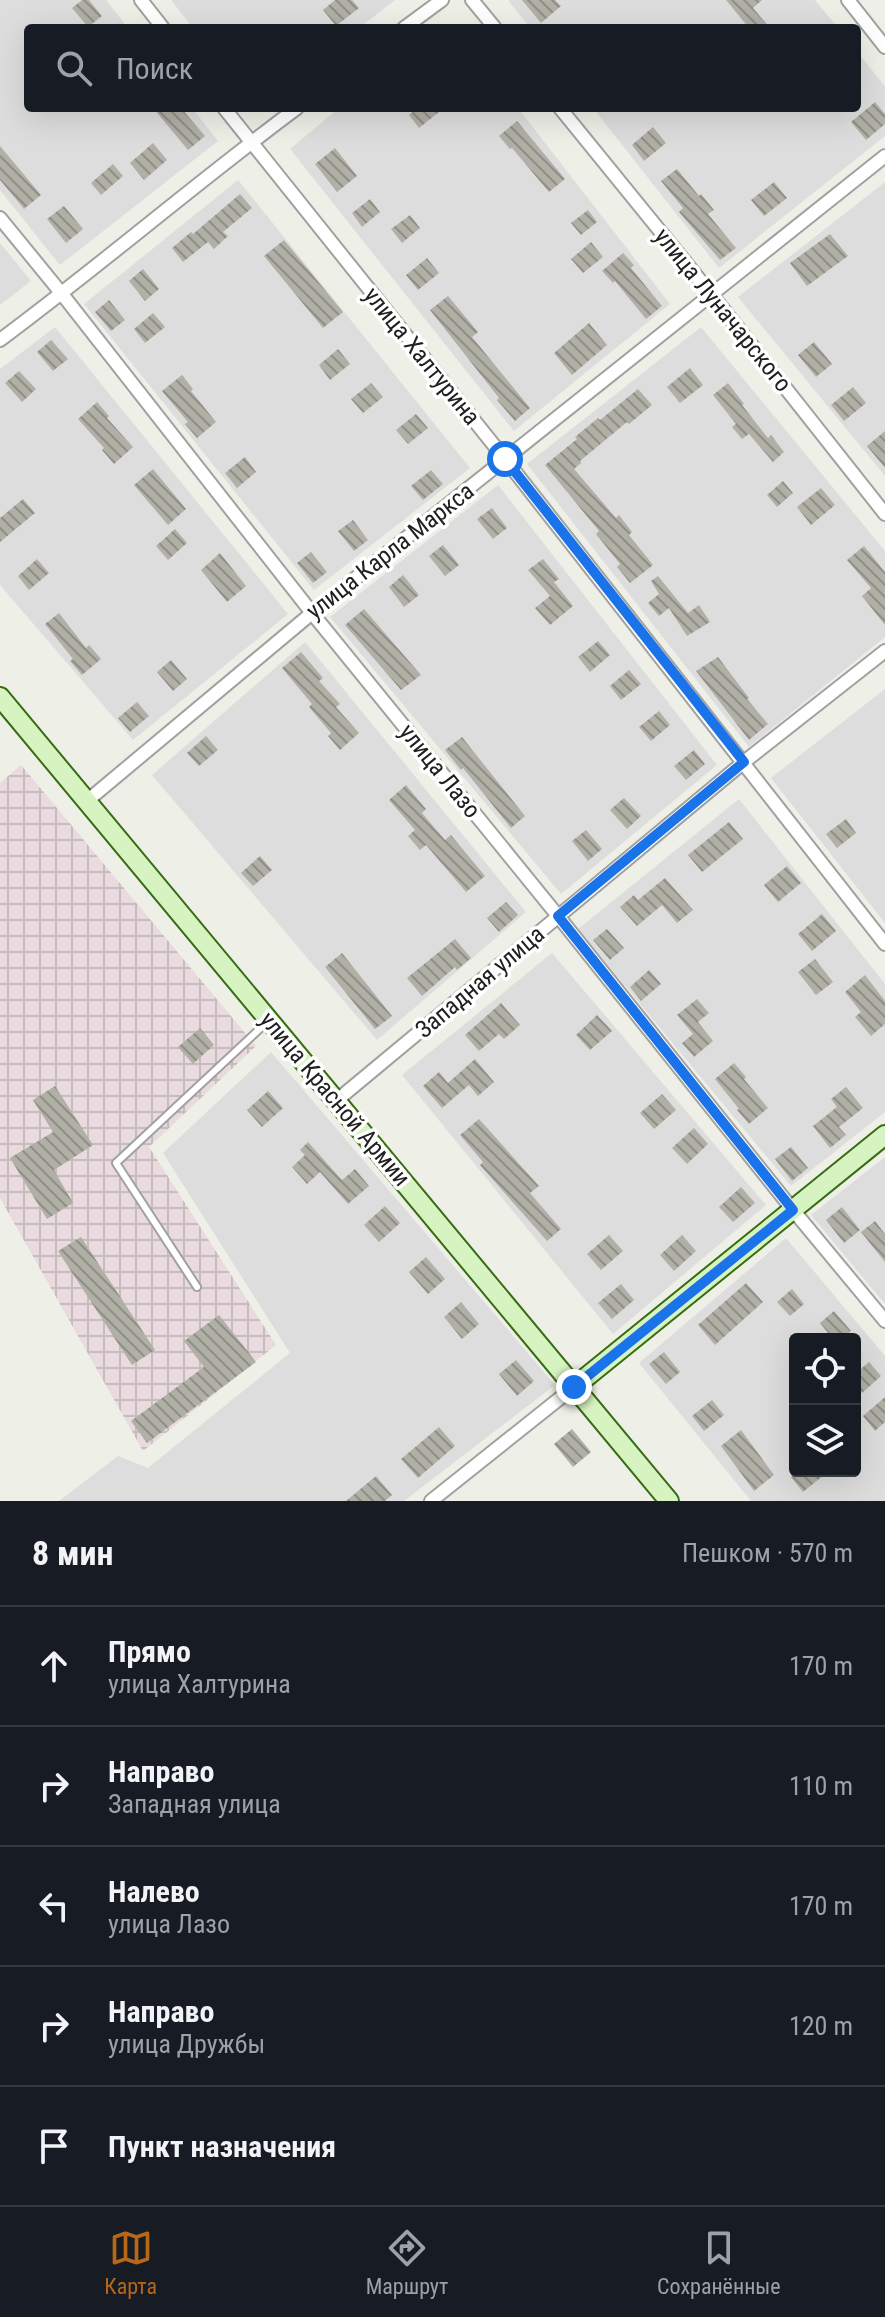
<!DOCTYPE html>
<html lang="ru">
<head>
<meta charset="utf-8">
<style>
	body { margin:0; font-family:"Roboto Condensed",sans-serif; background:#242831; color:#f1f3f6 }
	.controls { position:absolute; right:24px; bottom:24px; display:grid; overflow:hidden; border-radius:8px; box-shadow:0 8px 32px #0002 }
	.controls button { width:72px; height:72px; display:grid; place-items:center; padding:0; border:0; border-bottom:2px solid #363941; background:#171b24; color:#f1f3f6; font:40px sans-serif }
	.stop { position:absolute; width:24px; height:24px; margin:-18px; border:6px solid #1a73e8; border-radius:50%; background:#fff }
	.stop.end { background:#1a73e8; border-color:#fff; box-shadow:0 2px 8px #0008 }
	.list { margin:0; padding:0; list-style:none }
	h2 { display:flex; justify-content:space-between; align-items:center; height:104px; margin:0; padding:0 32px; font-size:34px }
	h2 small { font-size:26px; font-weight:400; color:#9ea1a6 }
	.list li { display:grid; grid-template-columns:52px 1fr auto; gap:24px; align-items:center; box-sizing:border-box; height:120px; padding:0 32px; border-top:2px solid #363941 }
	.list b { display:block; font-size:30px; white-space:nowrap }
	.list p { margin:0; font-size:26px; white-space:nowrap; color:#9ea1a6 }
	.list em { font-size:26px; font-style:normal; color:#9ea1a6 }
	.icon { flex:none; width:44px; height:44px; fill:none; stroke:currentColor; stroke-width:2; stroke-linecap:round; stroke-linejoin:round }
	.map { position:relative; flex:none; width:885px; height:1501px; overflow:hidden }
	.search { position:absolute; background:#171b24; box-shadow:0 8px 32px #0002; left:24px; right:24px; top:24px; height:88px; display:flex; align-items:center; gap:20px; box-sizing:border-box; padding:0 28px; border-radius:8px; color:#9ea1a6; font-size:30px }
	.sheet { height:704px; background:#171b24 }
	nav { display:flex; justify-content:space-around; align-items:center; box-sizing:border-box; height:112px; border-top:2px solid #363941; background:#171b24; font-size:22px; color:#9ea1a6 }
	nav a { display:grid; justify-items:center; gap:4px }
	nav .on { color:#b86717 }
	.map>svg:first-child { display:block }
	.residential { fill:#dedddd; fill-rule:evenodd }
	.industrial { fill:url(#industrial-grid) }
	.building { fill:url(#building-back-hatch) }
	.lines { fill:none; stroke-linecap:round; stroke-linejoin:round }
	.lane-casing { stroke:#a1a1a1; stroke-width:10 }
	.street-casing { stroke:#a1a1a1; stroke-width:16 }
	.secondary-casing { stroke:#366c12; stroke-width:22 }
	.lane { stroke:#fff; stroke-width:6 }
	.street { stroke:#fff; stroke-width:12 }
	.secondary { stroke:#d8f3c2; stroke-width:18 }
	.route { stroke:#1a73e8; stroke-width:10 }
	.labels { text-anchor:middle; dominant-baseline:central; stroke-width:7; stroke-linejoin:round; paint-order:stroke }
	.street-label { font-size:24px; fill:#202020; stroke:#fff }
</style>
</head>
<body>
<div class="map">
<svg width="885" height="1501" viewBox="0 0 885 1501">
	<defs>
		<pattern id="industrial-grid" width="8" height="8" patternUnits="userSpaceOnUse" patternTransform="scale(2)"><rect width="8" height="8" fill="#e8dade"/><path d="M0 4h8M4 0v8" fill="none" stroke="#c7bbbe"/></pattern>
		<pattern id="building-back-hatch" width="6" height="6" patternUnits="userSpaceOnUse" patternTransform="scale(2)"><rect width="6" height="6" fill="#b1b0a6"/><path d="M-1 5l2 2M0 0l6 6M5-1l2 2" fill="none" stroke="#908f87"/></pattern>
	</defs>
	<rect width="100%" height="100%" fill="#eeefe7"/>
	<!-- residential -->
	<g class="residential">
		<path d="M0,0H106L128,28H28V108H192L218,141L60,265L0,190Z"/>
		<path d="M171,0H395L359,28H193Z"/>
		<path d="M508,0H815L838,28H530Z"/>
		<path d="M857,52L885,86V136L719,268L593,108H857Z"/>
		<path d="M339,108H518L670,304L514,431L290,149Z"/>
		<path d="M238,180L470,468L314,590L84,304Z"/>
		<path d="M885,182V476L738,297Z"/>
		<path d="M0,243L31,281L0,305Z"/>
		<path d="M55,327L288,614L133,740L0,585V369Z"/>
		<path d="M701,327L885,551V637L749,747L527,464Z"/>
		<path d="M498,485L717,765L561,894L330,617Z"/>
		<path d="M305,642L526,912L377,1040L152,775Z"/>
		<path d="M885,689V923L771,778Z"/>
		<path d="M739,799L885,984V1112L791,1186L578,929Z"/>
		<path d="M552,953L766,1205L613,1334L402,1075Z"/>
		<path d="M271,1052L555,1385L404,1501H59L118,1456L148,1468L290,1353L163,1153Z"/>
		<path d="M885,1157V1304L811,1215Z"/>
		<path d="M786,1238L885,1356V1501H751L639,1363ZM795,1339H855V1471H795Z"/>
	</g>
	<!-- industrial -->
	<path class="industrial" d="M21,765L256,1046L149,1147L276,1345L143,1451L0,1198V783Z"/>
	<!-- building -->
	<g class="building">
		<path d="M82,0H89L102,16L88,27L72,8Z"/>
		<path d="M335,0H352L359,8L336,26L323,10Z"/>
		<path d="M522,0H555L561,6L541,23Z"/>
		<path d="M726,0H762L753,8L770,28H749Z"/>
		<path d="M875,102L885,114V124L866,140L851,122Z"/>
		<path d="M153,108H181L205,136L188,150Z"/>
		<path d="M417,108H444L419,128L409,115Z"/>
		<path d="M517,121L565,179L549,192L512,148L510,149L499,136Z"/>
		<path d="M653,127L666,143L644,161L632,145Z"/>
		<path d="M153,143L167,160L144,180L130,163Z"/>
		<path d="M0,146L41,195L24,209L0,180Z"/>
		<path d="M335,148L357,176L337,192L315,164Z"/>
		<path d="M113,164L123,176L101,195L91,183Z"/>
		<path d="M677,169L699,196L701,194L714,210L708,214L736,248L720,260L679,212L683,208L661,181Z"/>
		<path d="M774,182L787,198L764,216L751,200Z"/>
		<path d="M240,194L252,208L223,232L228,236L214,249L208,242L183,262L172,248L191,232L193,234Z"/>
		<path d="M370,199L380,212L362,227L352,213Z"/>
		<path d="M64,206L83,229L66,243L47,219Z"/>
		<path d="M588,210L597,222L581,235L571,223Z"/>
		<path d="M410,215L420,228L402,243L391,229Z"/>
		<path d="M830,234L848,256L807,286L790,263Z"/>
		<path d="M284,240L343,312L323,328L264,256Z"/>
		<path d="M591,242L603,257L583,273L571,259Z"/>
		<path d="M623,253L634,265L631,268L662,306L646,319L615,281L613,283L602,271Z"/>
		<path d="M427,258L439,273L418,290L406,275Z"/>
		<path d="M143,269L159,289L145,301L129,281Z"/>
		<path d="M448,296L478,332L472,337L530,408L515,421L497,400L499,398L430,310Z"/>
		<path d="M109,300L125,320L111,331L95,312Z"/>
		<path d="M153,313L165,327L145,343L134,329Z"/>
		<path d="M589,323L607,345L572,375L554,353Z"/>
		<path d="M51,340L68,359L53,371L37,352Z"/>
		<path d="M814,342L832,364L816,377L798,355Z"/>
		<path d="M338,349L350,364L330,380L319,365Z"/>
		<path d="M690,368L703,385L680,403L667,387Z"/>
		<path d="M19,371L36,389L22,402L5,383Z"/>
		<path d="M182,375L193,389L191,391L216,422L197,438L185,424L188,422L162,391Z"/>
		<path d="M371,383L383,397L363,413L351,399Z"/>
		<path d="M728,383L744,404L742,405L768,438L771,435L784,452L773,462L749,434L742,439L732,427L736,424L713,395Z"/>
		<path d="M853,387L866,403L844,421L831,405Z"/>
		<path d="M638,389L652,405L629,424L627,422L580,461L581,463L574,469L616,518L619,515L632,532L629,535L653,565L630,583L617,567L620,564L596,534L599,531L545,465L577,439L575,437L598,418L600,420Z"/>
		<path d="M97,402L109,416L107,418L133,447L114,464L102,450L104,448L78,419Z"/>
		<path d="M416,414L428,428L408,444L396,430Z"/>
		<path d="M885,431V468L867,446Z"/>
		<path d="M245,457L256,472L237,488L225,473Z"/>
		<path d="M153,469L186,509L168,525L134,485Z"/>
		<path d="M431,470L443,484L423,500L411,486Z"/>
		<path d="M783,481L793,493L777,507L767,495Z"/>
		<path d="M821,488L835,505L811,525L797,507Z"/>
		<path d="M23,499L35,513L0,542V518Z"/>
		<path d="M492,508L507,528L493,539L477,519Z"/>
		<path d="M353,520L368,540L354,551L338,531Z"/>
		<path d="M175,529L187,543L168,560L156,546Z"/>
		<path d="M443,545L459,565L445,576L429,556Z"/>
		<path d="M864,546L885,572V625L862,596L871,588L847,560Z"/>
		<path d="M311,552L327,572L313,583L297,563Z"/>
		<path d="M220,553L246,586L227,602L201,570Z"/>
		<path d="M37,559L49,573L29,590L18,576Z"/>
		<path d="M543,559L559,579L554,582L573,606L550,625L535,608L550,596L528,570Z"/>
		<path d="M403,575L419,595L404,607L389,587Z"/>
		<path d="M658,576L688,613L699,605L710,622L687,636L669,608L659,616L648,603L659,594L651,581Z"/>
		<path d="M364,609L421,675L401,690L345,625Z"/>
		<path d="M59,613L86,648L89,645L101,659L82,675L70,661L73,659L45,624Z"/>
		<path d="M598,641L610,655L590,672L578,657Z"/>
		<path d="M301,652L323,678L319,681L340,704L336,707L359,733L340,750L328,736L331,733L309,707L312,704L282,668Z"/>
		<path d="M718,657L749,698L747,699L768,724L749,740L696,671Z"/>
		<path d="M171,660L187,679L173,691L157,672Z"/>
		<path d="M629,670L641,684L621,700L610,686Z"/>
		<path d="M137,702L149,716L130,732L118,718Z"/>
		<path d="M659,711L670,725L651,741L639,727Z"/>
		<path d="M206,736L218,750L199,766L187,753Z"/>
		<path d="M462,737L525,816L511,828L463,768L461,770L445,750Z"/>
		<path d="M694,750L705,764L686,780L674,766Z"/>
		<path d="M406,785L426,809L422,813L445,840L451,835L485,876L466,892L426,845L420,850L408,836L415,830L389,800Z"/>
		<path d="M624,798L641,816L627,829L610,810Z"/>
		<path d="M846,819L856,833L837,848L826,834Z"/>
		<path d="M729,822L743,839L702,872L688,855Z"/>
		<path d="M586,830L602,849L588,861L572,841Z"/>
		<path d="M260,856L272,870L253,886L241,873Z"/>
		<path d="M787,866L801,883L778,902L764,885Z"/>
		<path d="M665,878L693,910L677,923L662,905L637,926L620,907L634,895L638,900Z"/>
		<path d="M506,902L518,915L499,932L487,918Z"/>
		<path d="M822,914L836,931L812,951L798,934Z"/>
		<path d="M607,929L624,948L610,960L593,940Z"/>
		<path d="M455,939L471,958L457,970L455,967L422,996L407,978Z"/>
		<path d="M342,953L392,1016L375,1029L325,967Z"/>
		<path d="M815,959L833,982L816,995L798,972Z"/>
		<path d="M649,970L661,984L641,1001L630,987Z"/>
		<path d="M865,975L885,1001V1024L871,1036L855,1017L861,1012L845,992Z"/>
		<path d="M697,999L709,1013L698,1022L713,1041L694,1057L682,1043L693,1034L677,1015Z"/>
		<path d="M501,1003L520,1025L504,1039L499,1034L479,1051L465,1035Z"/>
		<path d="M597,1015L612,1031L590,1050L576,1035Z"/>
		<path d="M200,1028L214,1045L193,1064L178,1047Z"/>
		<path d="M475,1059L494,1082L478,1096L469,1085L442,1108L423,1086L439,1072L448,1083Z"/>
		<path d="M734,1063L746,1077L744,1079L768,1108L749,1124L737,1110L739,1109L715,1079Z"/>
		<path d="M55,1086L93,1145L54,1170L73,1203L47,1219L10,1158L53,1132L33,1100Z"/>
		<path d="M846,1087L863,1108L839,1127L846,1135L830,1148L813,1126L837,1107L831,1099Z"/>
		<path d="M268,1091L283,1108L262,1127L247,1110Z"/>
		<path d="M662,1094L676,1110L654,1129L640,1113Z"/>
		<path d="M479,1119L539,1186L530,1193L561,1229L547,1241L480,1165L483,1162L460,1135Z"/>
		<path d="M694,1128L708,1144L687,1164L672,1148Z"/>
		<path d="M308,1142L342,1180L355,1169L369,1186L348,1204L320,1172L307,1184L292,1167L305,1155L300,1150Z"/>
		<path d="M791,1147L808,1168L792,1181L775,1159Z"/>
		<path d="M741,1187L755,1203L733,1222L719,1207Z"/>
		<path d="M385,1206L400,1223L379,1242L364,1225Z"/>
		<path d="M842,1207L860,1230L844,1243L826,1220Z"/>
		<path d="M875,1221L885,1234V1262L861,1232Z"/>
		<path d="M609,1235L623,1251L601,1270L587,1254Z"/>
		<path d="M682,1235L696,1251L674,1271L660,1255Z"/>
		<path d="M81,1237L155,1350L132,1365L58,1251Z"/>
		<path d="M426,1257L445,1279L428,1294L409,1272Z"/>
		<path d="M746,1283L763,1302L715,1345L698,1325Z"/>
		<path d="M621,1284L634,1300L612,1319L598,1303Z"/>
		<path d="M792,1289L804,1304L790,1316L777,1302Z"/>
		<path d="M461,1302L479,1324L462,1339L444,1317Z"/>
		<path d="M834,1311L851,1331L841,1339H833L820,1323Z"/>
		<path d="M219,1315L256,1362L147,1443L131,1421L204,1367L184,1341Z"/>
		<path d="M664,1352L680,1372L666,1384L649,1364Z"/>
		<path d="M516,1360L534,1381L517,1396L499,1374Z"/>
		<path d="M869,1362L881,1376L862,1393L855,1385V1374Z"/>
		<path d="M885,1397V1422L875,1431L863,1416Z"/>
		<path d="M712,1400L724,1415L704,1431L692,1416Z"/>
		<path d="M439,1427L455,1446L418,1478L401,1459Z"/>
		<path d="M572,1429L591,1452L573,1467L554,1444Z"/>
		<path d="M741,1430L774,1475L754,1491L721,1446Z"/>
		<path d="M799,1471H829L803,1492L791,1477Z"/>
		<path d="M376,1476L392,1495L385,1501H346Z"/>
	</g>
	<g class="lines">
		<!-- lane casing -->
		<g class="lane-casing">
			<path id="lane" d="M197,1287L116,1163L266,1023"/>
		</g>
		<!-- street casing -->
		<g class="street-casing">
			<g id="street">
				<path d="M141,0L163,28"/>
				<path d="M472,0L495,28"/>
				<path d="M848,0L885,47"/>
				<path d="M404,28L442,0"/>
				<path d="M224,108L505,459L885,944"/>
				<path d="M560,108L712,295L885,514"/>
				<path d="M0,218L62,294L312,613L558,916L793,1210L885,1321"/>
				<path d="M0,340C101,265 196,183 297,108"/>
				<path d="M87,801L312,613L885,156"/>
				<path d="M336,1101L744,762L885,651"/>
				<path d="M431,1501L574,1387"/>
			</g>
		</g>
		<!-- secondary casing -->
		<g class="secondary-casing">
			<g id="secondary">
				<path d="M0,697L669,1501"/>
				<path d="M574,1387L885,1135"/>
			</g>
		</g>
		<!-- lane -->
		<use href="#lane" class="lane"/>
		<!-- street -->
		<use href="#street" class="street"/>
		<!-- secondary -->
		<use href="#secondary" class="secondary"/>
	</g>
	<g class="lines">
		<!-- route -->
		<path class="route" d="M505,459L744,762L558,916L793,1210L574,1387"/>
	</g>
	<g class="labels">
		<!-- street labels -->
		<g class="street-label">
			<text transform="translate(723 310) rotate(51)">улица Луначарского</text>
			<text transform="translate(422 356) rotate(51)">улица Халтурина</text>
			<text transform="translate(390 551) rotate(-38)">улица Карла Маркса</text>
			<text transform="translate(440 771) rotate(51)">улица Лазо</text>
			<text transform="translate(480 982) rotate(-40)">Западная улица</text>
			<text transform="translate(335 1099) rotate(50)">улица Красной Армии</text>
		</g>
	</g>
</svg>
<div class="controls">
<button><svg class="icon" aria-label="locate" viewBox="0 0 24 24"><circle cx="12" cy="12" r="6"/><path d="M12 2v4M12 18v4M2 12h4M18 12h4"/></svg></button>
<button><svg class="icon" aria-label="layers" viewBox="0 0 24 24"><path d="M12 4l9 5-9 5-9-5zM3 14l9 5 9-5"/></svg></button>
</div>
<div class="stop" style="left:505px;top:459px"></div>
<div class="stop end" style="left:574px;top:1387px"></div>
<div class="search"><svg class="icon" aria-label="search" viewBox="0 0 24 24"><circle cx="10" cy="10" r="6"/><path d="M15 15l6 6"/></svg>Поиск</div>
</div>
<section class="sheet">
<h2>8 мин<small>Пешком · 570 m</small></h2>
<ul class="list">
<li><svg class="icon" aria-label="ahead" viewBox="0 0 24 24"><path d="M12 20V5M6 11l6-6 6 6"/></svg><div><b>Прямо</b><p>улица Халтурина</p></div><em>170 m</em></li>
<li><svg class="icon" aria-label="right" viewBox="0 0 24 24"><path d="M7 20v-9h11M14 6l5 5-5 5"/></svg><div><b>Направо</b><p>Западная улица</p></div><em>110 m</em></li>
<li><svg class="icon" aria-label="left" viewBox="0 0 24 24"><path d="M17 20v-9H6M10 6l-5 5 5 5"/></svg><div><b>Налево</b><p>улица Лазо</p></div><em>170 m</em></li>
<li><svg class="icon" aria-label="right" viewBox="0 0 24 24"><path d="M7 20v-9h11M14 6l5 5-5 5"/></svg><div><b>Направо</b><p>улица Дружбы</p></div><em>120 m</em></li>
<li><svg class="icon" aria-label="arrive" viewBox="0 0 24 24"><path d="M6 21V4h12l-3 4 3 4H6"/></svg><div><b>Пункт назначения</b></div></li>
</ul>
</section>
<nav>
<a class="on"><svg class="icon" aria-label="map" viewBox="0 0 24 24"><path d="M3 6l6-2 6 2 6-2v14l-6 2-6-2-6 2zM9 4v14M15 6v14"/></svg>Карта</a>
<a><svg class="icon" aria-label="directions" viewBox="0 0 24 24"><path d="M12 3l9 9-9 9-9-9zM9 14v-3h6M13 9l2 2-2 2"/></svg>Маршрут</a>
<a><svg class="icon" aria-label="saved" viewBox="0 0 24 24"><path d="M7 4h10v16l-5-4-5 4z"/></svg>Сохранённые</a>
</nav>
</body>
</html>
